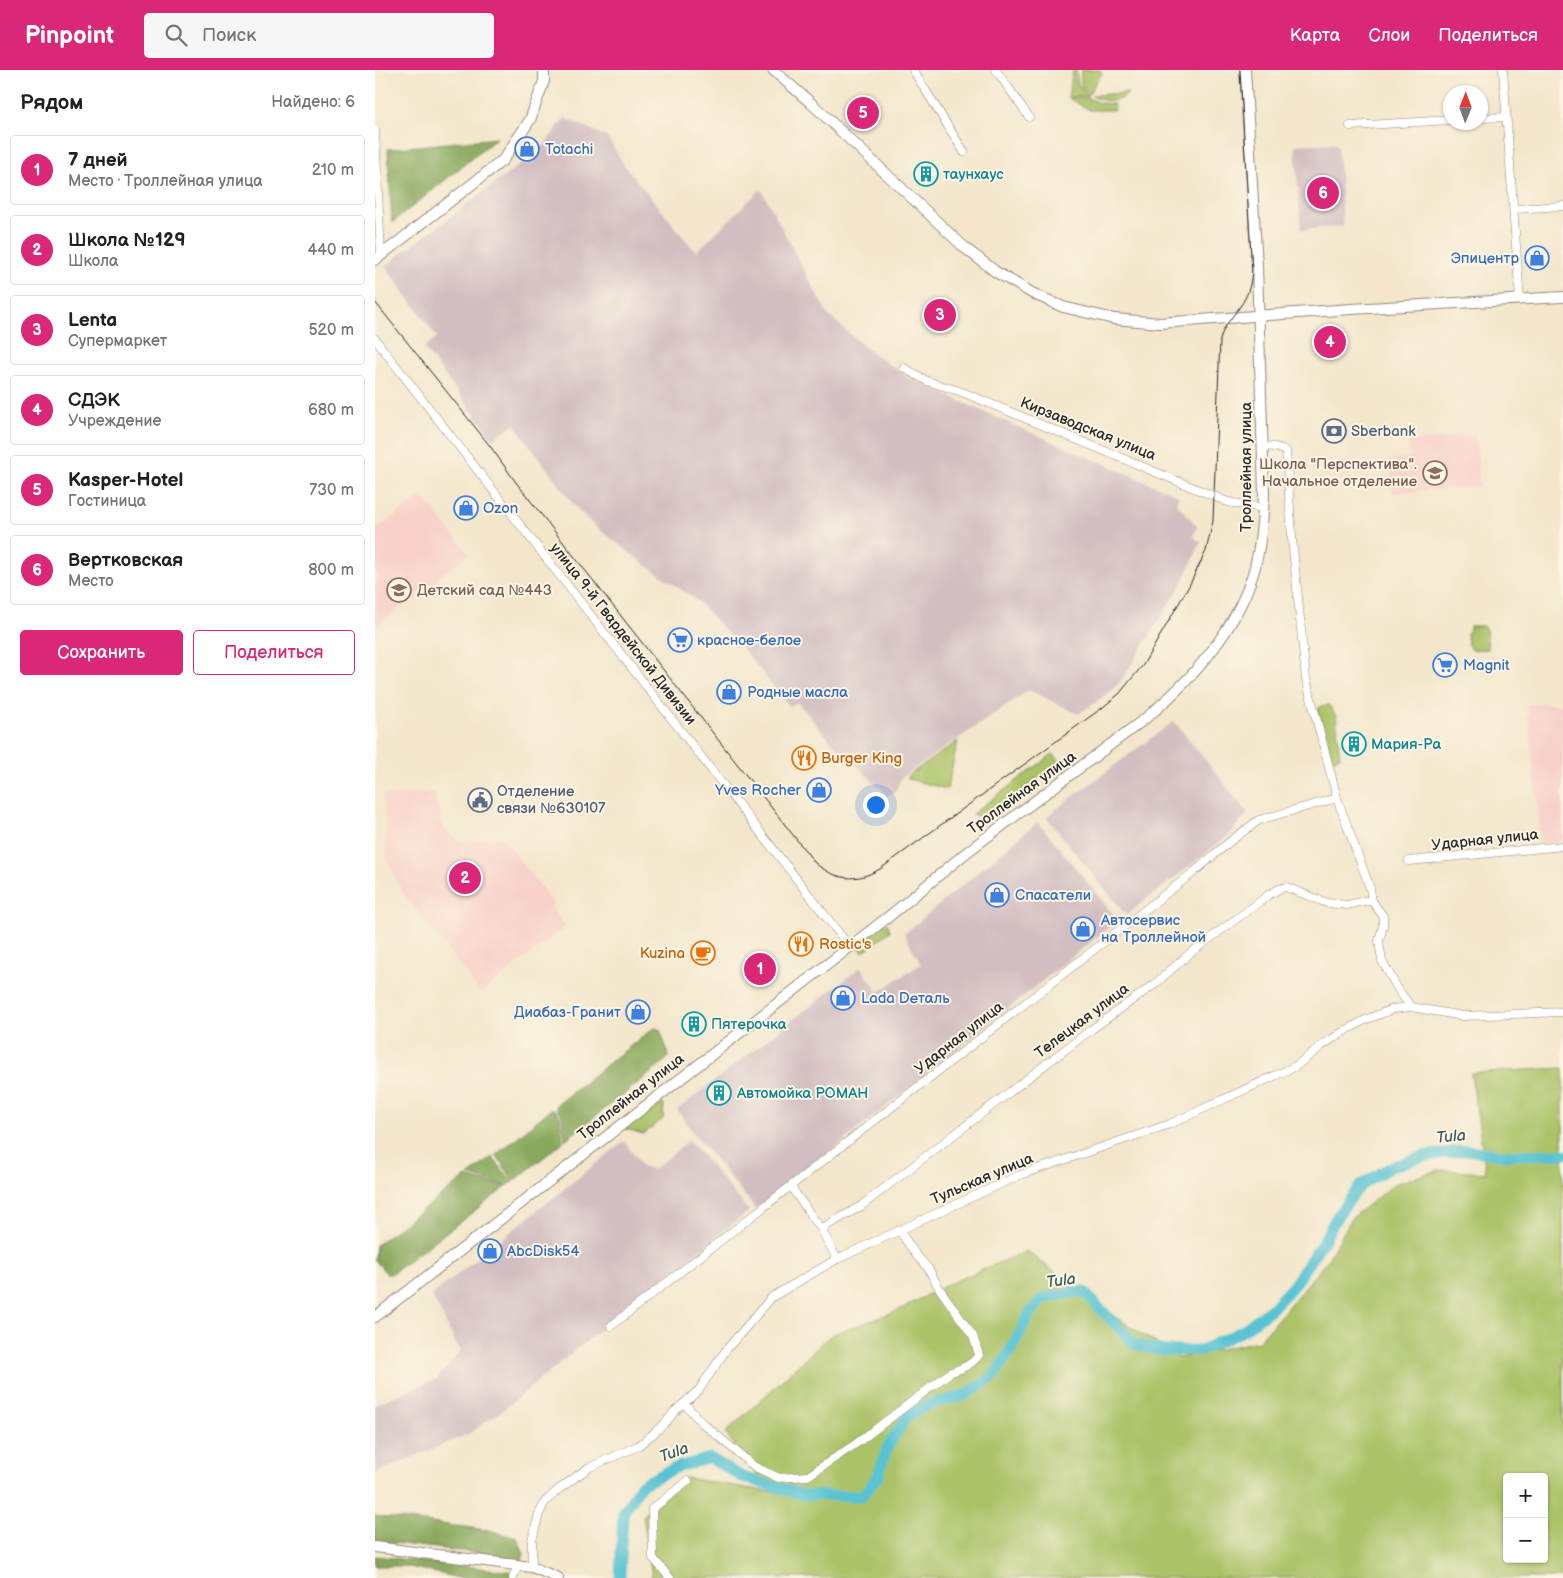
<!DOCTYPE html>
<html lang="ru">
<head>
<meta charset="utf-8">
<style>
	body { margin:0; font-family:"Balsamiq Sans",sans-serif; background:#f6f6f6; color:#202124 }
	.controls { position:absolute; right:15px; bottom:15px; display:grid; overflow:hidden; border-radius:5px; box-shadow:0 1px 4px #0004 }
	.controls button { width:45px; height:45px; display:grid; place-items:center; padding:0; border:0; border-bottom:1px solid #e0e0e0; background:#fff; color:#202124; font:25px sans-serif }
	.compass { position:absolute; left:1068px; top:15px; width:45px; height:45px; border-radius:50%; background:#fff; box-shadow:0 1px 4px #0004; rotate:1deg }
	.you { position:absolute; left:500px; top:734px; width:18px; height:18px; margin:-12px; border:4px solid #fff; border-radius:50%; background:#1a73e8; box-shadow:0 0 0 8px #1a73e833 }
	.badge { display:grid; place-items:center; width:32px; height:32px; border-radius:50%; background:#db2777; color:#fff; font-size:16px; font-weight:700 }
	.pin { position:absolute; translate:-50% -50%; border:2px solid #fff; box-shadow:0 1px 5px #0006 }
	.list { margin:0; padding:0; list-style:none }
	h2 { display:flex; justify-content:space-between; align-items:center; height:65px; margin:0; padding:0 20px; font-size:21px }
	h2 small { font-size:16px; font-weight:400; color:#757577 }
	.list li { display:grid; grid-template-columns:32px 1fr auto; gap:15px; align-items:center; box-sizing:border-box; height:70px; margin:0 10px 10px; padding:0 10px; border:1px solid #e0e0e0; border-radius:5px }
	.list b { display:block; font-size:19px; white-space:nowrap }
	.list p { margin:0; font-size:16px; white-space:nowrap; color:#757577 }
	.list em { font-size:16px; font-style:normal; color:#757577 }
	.actions { display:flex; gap:10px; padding:15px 20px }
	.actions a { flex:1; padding:11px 0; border:1px solid #db2777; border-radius:5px; text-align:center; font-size:18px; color:#db2777 }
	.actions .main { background:#db2777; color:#fff }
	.icon { flex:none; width:28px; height:28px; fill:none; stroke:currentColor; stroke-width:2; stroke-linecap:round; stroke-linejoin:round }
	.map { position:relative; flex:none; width:1188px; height:1508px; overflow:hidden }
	header { display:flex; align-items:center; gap:30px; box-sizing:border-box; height:70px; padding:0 25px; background:#db2777; color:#fff }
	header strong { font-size:24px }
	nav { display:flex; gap:28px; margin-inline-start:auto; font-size:18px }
	.search { width:350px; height:45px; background:#f6f6f6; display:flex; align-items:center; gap:12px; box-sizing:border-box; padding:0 18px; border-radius:5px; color:#757577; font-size:19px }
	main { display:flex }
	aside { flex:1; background:#fff }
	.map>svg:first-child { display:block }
	.built { fill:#f7d0c9 }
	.industrial { fill:#d2bec1 }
	.green { fill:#abc267; stroke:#6b7649; fill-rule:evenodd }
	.forest { fill:#88a85c; stroke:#5a6a44 }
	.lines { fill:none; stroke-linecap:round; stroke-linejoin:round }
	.river { stroke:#58c3d3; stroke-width:11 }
	.minor-casing { stroke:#8f887b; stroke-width:9 }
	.major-casing { stroke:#8f887b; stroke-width:12 }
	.minor { stroke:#fff; stroke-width:8 }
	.major { stroke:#fff; stroke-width:10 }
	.tram { stroke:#2b2b2b; stroke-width:1 }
	.labels { text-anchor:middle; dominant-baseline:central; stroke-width:4; stroke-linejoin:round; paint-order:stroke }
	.shop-label { font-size:15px; fill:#366cbe; stroke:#fcf5e5; text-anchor:start }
	.culture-label { font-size:15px; fill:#0d838f; stroke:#fcf5e5; text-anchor:start }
	.street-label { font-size:15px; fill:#2b2b2b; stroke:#fcf5e5 }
	.service-label { font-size:15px; fill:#4e5e75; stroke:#fcf5e5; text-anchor:start }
	.education-label { font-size:15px; fill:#785e54; stroke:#fcf5e5; text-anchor:end }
	.food-label { font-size:15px; fill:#c56008; stroke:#fcf5e5; text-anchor:start }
	.water-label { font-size:16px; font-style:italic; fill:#38595d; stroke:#fcf5e5 }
</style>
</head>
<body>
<header>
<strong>Pinpoint</strong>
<div class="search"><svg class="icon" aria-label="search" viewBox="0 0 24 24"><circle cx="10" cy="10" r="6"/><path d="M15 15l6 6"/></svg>Поиск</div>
<nav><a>Карта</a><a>Слои</a><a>Поделиться</a></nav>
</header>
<main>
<aside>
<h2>Рядом<small>Найдено: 6</small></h2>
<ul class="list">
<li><span class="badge">1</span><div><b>7 дней</b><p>Место · Троллейная улица</p></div><em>210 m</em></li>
<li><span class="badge">2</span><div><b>Школа №129</b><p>Школа</p></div><em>440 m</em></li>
<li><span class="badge">3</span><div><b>Lenta</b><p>Супермаркет</p></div><em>520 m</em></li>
<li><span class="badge">4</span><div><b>СДЭК</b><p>Учреждение</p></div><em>680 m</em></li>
<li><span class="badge">5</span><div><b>Kasper-Hotel</b><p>Гостиница</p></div><em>730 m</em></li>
<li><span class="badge">6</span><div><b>Вертковская</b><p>Место</p></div><em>800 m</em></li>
</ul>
<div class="actions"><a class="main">Сохранить</a><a>Поделиться</a></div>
</aside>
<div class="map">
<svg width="1188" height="1508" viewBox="0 0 1188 1508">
	<rect width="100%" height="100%" fill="#fcf5e5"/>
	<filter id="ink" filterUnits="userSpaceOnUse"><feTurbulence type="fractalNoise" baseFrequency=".02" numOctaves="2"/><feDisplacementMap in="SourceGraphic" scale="10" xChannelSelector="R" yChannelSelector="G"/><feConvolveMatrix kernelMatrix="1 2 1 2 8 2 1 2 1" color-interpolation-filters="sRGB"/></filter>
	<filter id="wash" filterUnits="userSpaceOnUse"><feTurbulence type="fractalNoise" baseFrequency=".0096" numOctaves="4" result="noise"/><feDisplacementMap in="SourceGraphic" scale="20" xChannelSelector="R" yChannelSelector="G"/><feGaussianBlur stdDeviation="1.12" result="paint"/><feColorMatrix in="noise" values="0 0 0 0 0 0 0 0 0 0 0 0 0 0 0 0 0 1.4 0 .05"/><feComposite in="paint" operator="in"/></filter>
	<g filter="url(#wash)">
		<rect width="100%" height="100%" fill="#f3e6cb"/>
		<!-- built -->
		<g class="built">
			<path d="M1101,366L1105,417L1017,423L1015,390L1035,388L1034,371Z"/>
			<path d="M47,426L94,484L0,557V460Z"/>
			<path d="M1152,634H1188V772L1166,773Z"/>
			<path d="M59,722L69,758L84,771L128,768L176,830L179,843L191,856L106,923L28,823L13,793L8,725Z"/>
		</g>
		<!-- industrial -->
		<g class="industrial">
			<path d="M190,48L232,67L249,95L321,182L386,119L453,245L492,279L532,307L627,350L804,426L801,433L822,456L818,467L826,472L807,514L746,611L726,629L703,644L654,620L526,708L521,720L513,726L452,667L422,632L415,637L369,580L320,529L268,493L215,452L198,434L139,354L118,369L49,278L62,267L10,196L167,78Z"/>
			<path d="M959,73L963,76L968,156L926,160L920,75Z"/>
			<path d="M799,651L873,743L851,768L751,845L671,747Z"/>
			<path d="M663,752L743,850L436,1097L381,1139L316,1060L302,1040L486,897L503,922L546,894L529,864Z"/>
			<path d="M314,1070L374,1141L270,1223L123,1344L93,1364L0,1403V1334L62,1309L85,1282L57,1225L249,1071L267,1096L278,1100Z"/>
		</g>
		<!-- green -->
		<g class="green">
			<path d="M698,0H701L703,14L712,26L693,27Z"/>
			<path d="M706,0H725L727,3L713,25L706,15Z"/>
			<path d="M753,23C745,33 729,32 717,26V25Z"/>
			<path d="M693,28H713L724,33L739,34L740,40H715Z"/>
			<path d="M1095,556H1108L1111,559L1113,579L1097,580L1093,575L1092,563L1095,560Z"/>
			<path d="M954,635L961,646L965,687L958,689L955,688L943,639L946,636Z"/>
			<path d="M583,671L572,719L533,709L534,705Z"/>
			<path d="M678,684L685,691L610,749L597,744Z"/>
			<path d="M509,854H513L515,861L488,882L483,877Z"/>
			<path d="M1188,998V1508H277L268,1445L312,1408L396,1422L350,1363L456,1265L522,1241L571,1215L652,1181L728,1239L804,1288L884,1271L952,1191L977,1148L1019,1114L1064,1100L1111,1103L1096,1003ZM1132,1407H1169V1489H1132Z"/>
			<path d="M284,1030L289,1034L288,1049L268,1064L248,1058Z"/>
		</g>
		<!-- forest -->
		<g class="forest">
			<path d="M122,68L17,153L13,79Z"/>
			<path d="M281,958L285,960L293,982V988L282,998L190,1070L187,1046L181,1038L182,1034L276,960Z"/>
			<path d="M176,1039L180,1040L185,1047L188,1072L139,1111L121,1085Z"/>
			<path d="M117,1087L138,1112L132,1116L94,1105Z"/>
			<path d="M91,1107L131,1117L16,1204H12L0,1190L1,1175Z"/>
			<path d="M0,1446L113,1460L142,1468L149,1484L147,1491L113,1484L0,1471Z"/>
			<path d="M0,1486L139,1502L137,1508H84L30,1496H0Z"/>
		</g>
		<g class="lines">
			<!-- river -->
			<path class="river" d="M245,1508L248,1443L266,1415L300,1398L335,1388L367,1407L428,1425L487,1426L503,1406L512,1378L532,1346L555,1334L587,1326L597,1321L618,1307L637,1278L655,1243L669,1228L708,1221L760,1275L789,1281L827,1280L867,1261L896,1239L918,1216L949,1170L964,1143L986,1115L1016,1097L1049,1086L1093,1080L1128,1085L1188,1084"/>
		</g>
	</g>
	<g filter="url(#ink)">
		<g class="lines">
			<!-- minor casing -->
			<g class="minor-casing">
				<g id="minor">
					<path d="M538,0L589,82"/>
					<path d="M621,0L654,47"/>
					<path d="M1128,0L1145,230"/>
					<path d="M1106,48L1131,47"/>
					<path d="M975,56L1076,50"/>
					<path d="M0,60L6,185"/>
					<path d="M1139,139L1188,136"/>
					<path d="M0,269L474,876"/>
					<path d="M529,298L552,311L587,322L853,432L888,438"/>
					<path d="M887,376L900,377L911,381L917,468L931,609L962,728L995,818L997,831L1008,846V856L1004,871L1007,891L1024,921L1036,937"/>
					<path d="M1034,791L1188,776"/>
					<path d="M416,1117L446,1159L462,1189"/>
					<path d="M446,1159L486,1136L717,959L780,914L814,884L895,824L904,819L911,817L952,833L973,835L988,831H997"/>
					<path d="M236,1256L820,801L858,769L884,750L962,728"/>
					<path d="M310,1334L327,1353L380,1397L404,1408L433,1406L482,1373L576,1302C587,1299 597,1295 604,1285L598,1266L564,1218L553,1198L541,1185L524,1160"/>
					<path d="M157,1497V1470L164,1444L170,1432L183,1420L213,1398L263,1376L278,1364L292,1351L299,1342L324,1320L351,1280L397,1227L462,1189L645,1105L795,1054L921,996L945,977L966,963L990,950L1018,939L1036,937L1088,946L1188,942"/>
					<path d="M138,1508L143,1495"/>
					<path d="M295,1508L278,1488L277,1439L313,1411"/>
				</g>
			</g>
			<!-- major casing -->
			<g class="major-casing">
				<g id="major">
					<path d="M398,0L436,33L590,178L621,202L657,223L688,237L739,249L785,253L976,239L1188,227"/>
					<path d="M0,190L128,90L155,50L169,11V0"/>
					<path d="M0,1247L517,844L592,782L771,648C819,608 863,559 880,497C886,473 888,449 889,424L882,196L870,0"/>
					<path d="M0,1477L157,1497L183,1508"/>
				</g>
			</g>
			<!-- minor -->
			<use href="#minor" class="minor"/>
			<!-- major -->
			<use href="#major" class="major"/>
			<!-- tram -->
			<path class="tram" d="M0,232L115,376L140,411L440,793C461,810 481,813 505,799L727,638L744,624L768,595L814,516L831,481L838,451L845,270C848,255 860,245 868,232C874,222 876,212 877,201L865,0"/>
		</g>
	</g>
	<!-- icons -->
	<defs>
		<g id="shop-ring" transform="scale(1.25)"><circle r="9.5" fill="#fcf5e5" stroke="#3f7fe0" stroke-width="1.5"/><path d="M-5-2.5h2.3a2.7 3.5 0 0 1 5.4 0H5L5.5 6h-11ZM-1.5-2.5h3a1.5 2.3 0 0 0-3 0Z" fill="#3f7fe0"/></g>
		<g id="building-ring" transform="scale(1.25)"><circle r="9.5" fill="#fcf5e5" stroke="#0f9aa8" stroke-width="1.5"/><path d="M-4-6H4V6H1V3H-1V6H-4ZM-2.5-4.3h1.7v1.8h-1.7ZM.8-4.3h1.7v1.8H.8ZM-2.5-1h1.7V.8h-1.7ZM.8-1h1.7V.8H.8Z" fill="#0f9aa8"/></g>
		<g id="bank-ring" transform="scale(1.25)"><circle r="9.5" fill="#fcf5e5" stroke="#5c6f8a" stroke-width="1.5"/><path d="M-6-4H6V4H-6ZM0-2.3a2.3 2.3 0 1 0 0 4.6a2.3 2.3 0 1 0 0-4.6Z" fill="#5c6f8a"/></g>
		<g id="school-ring" transform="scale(1.25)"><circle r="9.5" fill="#fcf5e5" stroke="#8d6e63" stroke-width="1.5"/><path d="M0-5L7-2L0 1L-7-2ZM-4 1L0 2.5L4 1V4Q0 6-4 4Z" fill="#8d6e63"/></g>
		<g id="supermarket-ring" transform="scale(1.25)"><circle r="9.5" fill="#fcf5e5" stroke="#3f7fe0" stroke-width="1.5"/><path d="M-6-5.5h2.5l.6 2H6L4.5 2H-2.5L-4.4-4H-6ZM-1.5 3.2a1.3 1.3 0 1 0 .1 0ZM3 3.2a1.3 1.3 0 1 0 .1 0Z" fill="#3f7fe0"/></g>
		<g id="restaurant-ring" transform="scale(1.25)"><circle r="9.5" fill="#fcf5e5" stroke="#e8710a" stroke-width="1.5"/><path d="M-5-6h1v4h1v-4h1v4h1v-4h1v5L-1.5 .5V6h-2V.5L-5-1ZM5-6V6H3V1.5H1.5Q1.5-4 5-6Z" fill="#e8710a"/></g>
		<g id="civic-ring" transform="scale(1.25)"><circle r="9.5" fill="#fcf5e5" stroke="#5c6f8a" stroke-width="1.5"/><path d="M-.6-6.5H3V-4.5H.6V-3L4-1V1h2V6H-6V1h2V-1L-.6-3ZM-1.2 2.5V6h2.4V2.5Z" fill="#5c6f8a"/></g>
		<g id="cafe-ring" transform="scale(1.25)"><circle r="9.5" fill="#fcf5e5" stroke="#e8710a" stroke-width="1.5"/><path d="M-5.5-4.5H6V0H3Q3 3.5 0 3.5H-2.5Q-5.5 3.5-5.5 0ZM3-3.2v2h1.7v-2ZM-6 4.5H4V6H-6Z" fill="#e8710a"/></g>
	</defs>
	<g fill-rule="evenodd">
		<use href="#shop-ring" x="152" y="79"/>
		<use href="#building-ring" x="551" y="104"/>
		<use href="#shop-ring" x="1162" y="188"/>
		<use href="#bank-ring" x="959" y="361"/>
		<use href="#school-ring" x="1060" y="403"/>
		<use href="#shop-ring" x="91" y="438"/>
		<use href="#school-ring" x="24" y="520"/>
		<use href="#supermarket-ring" x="305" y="570"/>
		<use href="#supermarket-ring" x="1070" y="595"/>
		<use href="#shop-ring" x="354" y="622"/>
		<use href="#building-ring" x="979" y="674"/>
		<use href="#restaurant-ring" x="429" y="688"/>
		<use href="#shop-ring" x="444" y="720"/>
		<use href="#civic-ring" x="105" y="730"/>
		<use href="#shop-ring" x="622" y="825"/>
		<use href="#shop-ring" x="708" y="859"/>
		<use href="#restaurant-ring" x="426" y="874"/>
		<use href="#cafe-ring" x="328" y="883"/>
		<use href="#shop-ring" x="468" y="928"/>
		<use href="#shop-ring" x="263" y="942"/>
		<use href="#building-ring" x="319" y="954"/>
		<use href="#building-ring" x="344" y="1023"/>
		<use href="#shop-ring" x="115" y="1181"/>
	</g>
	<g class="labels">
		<!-- shop labels -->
		<g class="shop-label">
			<text x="170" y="79">Totachi</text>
			<text x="1144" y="188" text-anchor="end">Эпицентр</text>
			<text x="108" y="438">Ozon</text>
			<text x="322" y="570">красное-белое</text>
			<text x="1088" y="595">Magnit</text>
			<text x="372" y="622">Родные масла</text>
			<text x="426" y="720" text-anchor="end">Yves Rocher</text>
			<text x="640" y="825">Спасатели</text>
			<text x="726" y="850">Автосервис<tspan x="726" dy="17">на Троллейной</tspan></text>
			<text x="486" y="928">Lada Dеталь</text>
			<text x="246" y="942" text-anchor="end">Диабаз-Гранит</text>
			<text x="132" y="1181">AbcDisk54</text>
		</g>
		<!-- culture labels -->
		<g class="culture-label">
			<text x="568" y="104">таунхаус</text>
			<text x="996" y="674">Мария-Ра</text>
			<text x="336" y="954">Пятерочка</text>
			<text x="362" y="1023">Автомойка РОМАН</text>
		</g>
		<!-- street labels -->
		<g class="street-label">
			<text transform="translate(713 359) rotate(22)">Кирзаводская улица</text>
			<text transform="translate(871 397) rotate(-90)">Троллейная улица</text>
			<text transform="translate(248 564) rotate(52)">улица 9-й Гвардейской Дивизии</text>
			<text transform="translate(647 723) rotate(-36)">Троллейная улица</text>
			<text transform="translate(1110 770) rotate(-6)">Ударная улица</text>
			<text transform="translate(707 951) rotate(-37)">Телецкая улица</text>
			<text transform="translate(584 968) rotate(-38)">Ударная улица</text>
			<text transform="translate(256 1027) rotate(-38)">Троллейная улица</text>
			<text transform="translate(607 1109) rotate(-23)">Тульская улица</text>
		</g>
		<!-- service labels -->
		<g class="service-label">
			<text x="976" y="361">Sberbank</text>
			<text x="122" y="721">Отделение<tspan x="122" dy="17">связи №630107</tspan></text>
		</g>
		<!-- education labels -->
		<g class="education-label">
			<text x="1042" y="394">Школа "Перспектива".<tspan x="1042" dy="17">Начальное отделение</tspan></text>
			<text x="42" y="520" text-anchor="start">Детский сад №443</text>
		</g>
		<!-- food labels -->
		<g class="food-label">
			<text x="446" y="688">Burger King</text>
			<text x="444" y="874">Rostic's</text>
			<text x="310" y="883" text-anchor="end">Kuzina</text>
		</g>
		<!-- water labels -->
		<g class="water-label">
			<text transform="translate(1076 1067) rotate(-6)">Tula</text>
			<text transform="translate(686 1211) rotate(-8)">Tula</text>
			<text transform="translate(299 1383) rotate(-20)">Tula</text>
		</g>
	</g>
</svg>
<div class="controls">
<button>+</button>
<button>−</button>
</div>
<svg class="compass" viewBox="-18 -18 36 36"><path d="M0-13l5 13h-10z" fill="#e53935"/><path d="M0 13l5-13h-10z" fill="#757577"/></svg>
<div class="you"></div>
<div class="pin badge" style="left:385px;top:899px">1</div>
<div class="pin badge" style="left:90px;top:808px">2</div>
<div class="pin badge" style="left:565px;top:245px">3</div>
<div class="pin badge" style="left:955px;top:272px">4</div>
<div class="pin badge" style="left:488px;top:43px">5</div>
<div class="pin badge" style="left:948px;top:123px">6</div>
</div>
</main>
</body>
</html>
